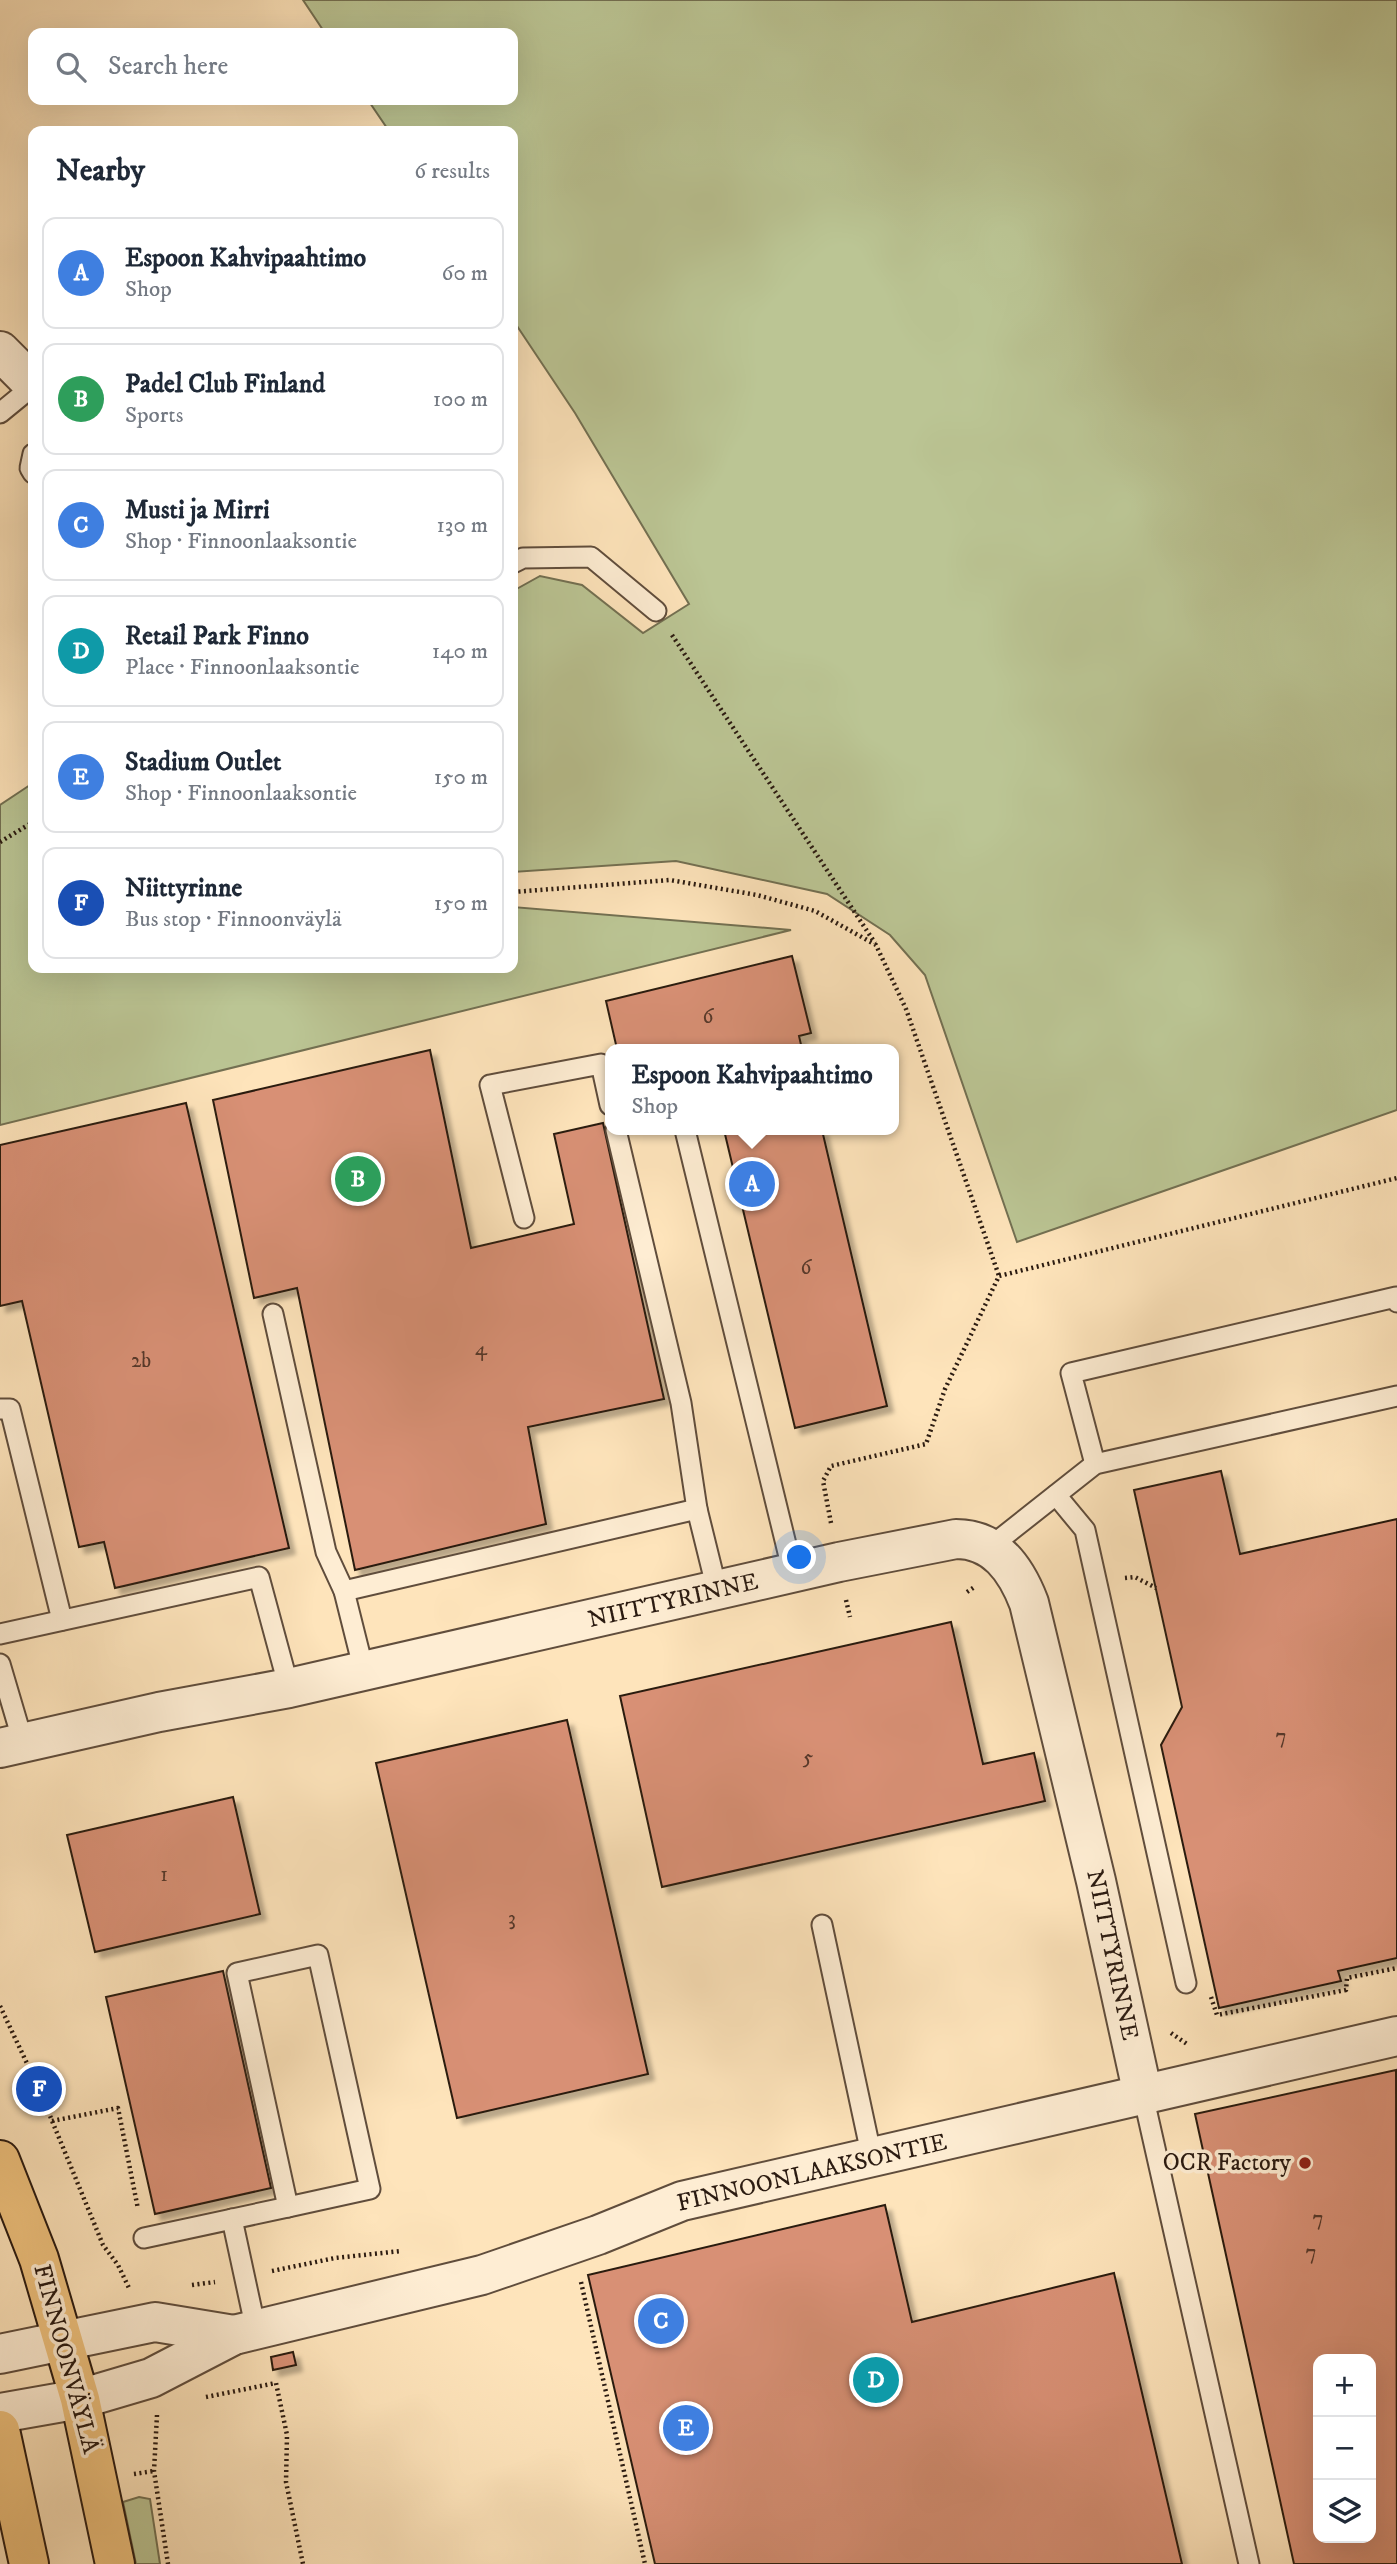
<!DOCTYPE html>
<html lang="en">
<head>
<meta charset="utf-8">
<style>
	body { margin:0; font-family:"IM FELL DW Pica",serif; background:#f2f2f3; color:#1f2937 }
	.controls { position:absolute; right:21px; bottom:21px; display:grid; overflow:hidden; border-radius:14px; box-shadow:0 7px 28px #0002 }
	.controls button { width:63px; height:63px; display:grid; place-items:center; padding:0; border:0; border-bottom:2px solid #e0e1e3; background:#fff; color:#1f2937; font:35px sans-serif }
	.you { position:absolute; left:800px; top:1558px; width:24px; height:24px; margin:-18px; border:5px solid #fff; border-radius:50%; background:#1a73e8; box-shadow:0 0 0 10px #1a73e833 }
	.badge { display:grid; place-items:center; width:46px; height:46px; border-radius:50%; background:#8f2418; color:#fff; font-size:23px; font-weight:700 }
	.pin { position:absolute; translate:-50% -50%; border:4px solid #fff; box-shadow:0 2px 7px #0006 }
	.popup { position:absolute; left:605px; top:1044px; width:294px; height:91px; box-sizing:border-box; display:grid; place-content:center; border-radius:14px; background:#fff; filter:drop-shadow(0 2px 5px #0005); font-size:23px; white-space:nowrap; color:#747a83 }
	.popup b { font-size:26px; color:#1f2937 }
	.popup::after { content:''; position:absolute; left:50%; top:100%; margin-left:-14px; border:14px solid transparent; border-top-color:#fff }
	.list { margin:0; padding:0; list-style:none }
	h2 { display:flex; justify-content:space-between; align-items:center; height:91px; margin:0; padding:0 28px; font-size:30px }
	h2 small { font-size:23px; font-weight:400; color:#747a83 }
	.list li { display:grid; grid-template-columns:46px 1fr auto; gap:21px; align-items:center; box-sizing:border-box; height:112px; margin:0 14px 14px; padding:0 14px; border:2px solid #e0e1e3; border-radius:14px }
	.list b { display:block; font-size:26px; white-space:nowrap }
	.list p { margin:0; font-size:23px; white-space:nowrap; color:#747a83 }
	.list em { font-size:23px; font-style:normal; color:#747a83 }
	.icon { flex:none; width:38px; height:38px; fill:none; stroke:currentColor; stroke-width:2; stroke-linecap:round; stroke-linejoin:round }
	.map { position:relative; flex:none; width:1397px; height:2564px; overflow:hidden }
	.search { position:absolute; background:#fff; box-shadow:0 7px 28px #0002; left:28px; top:28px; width:490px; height:77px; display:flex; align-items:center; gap:18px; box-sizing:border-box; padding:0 24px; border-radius:14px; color:#747a83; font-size:26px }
	.panel { position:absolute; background:#fff; box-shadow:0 7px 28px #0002; left:28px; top:126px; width:490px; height:847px; border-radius:14px }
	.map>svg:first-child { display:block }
	.green { fill:#bbc594; stroke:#737052; stroke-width:2 }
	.building { fill:#d89074; stroke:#2b1b11; stroke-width:2; fill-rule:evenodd; filter:url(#shadow) }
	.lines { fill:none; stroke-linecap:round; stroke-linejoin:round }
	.lane-casing { stroke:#604d3c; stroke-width:23 }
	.street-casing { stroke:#604d3c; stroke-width:42 }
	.primary-casing { stroke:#2b1b11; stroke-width:42 }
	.path { stroke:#2b1b11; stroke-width:4.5; stroke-dasharray:2 3.5; stroke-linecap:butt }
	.lane { stroke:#feedd3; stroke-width:19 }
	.street { stroke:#feedd3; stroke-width:38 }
	.primary { stroke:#efc27e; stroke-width:38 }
	.poi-dot { fill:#8f2418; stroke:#feedd3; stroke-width:2.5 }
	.labels { text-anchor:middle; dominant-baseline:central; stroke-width:7; stroke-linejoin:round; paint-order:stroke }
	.number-label { font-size:21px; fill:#56382a }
	.street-label { font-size:24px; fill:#2b1b11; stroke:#feedd3 }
	.poi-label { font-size:24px; fill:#2b1b11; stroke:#feedd3; text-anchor:end }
</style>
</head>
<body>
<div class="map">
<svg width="1397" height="2564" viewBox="0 0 1397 2564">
	<defs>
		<filter id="shadow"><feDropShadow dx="6" dy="6" stdDeviation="2" flood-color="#0004"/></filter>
	</defs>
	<rect width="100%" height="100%" fill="#fee4bb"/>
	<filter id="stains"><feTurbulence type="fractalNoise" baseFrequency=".00286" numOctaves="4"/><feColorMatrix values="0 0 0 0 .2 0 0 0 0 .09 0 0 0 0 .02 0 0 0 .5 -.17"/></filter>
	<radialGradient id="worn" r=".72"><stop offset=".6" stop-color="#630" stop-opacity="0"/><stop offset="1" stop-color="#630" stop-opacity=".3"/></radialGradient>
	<!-- green -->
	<g class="green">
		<path d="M303,0H1397V1110L1017,1242L925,975L890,935L827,894L676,861L513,872V591L540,576L582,585L643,633L689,604L575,413L513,320V131H389L368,100H513V33H325Z"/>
		<path d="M33,783V968H513V907L791,930L0,1125V805Z"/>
		<path d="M139,2497L150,2499L160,2564H136L123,2502Z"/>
	</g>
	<!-- building -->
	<g class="building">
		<path d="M792,956L811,1033L799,1036L802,1049H617L606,1001Z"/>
		<path d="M430,1050L471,1248L574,1224L554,1134L603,1123L664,1399L528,1427L546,1524L355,1570L297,1288L254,1298L213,1100Z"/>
		<path d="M186,1103L289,1548L115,1588L104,1542L79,1547L22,1301L0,1306V1145Z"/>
		<path d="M724,1130H822L887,1406L795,1428Z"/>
		<path d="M1221,1471L1240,1554L1397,1519V1958L1338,1971L1341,1981L1219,2008L1161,1745L1182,1707L1134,1490Z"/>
		<path d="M951,1622L983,1764L1034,1753L1045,1801L662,1887L620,1696Z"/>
		<path d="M567,1720L648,2074L457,2118L376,1763Z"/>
		<path d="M233,1797L260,1914L95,1952L67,1835Z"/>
		<path d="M223,1971L271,2188L155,2214L106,1997Z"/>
		<path d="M1396,2070L1397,2564H1294L1195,2114ZM1318,2359H1371V2538H1318Z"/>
		<path d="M885,2205L912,2322L1114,2273L1182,2564H655L588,2275Z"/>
		<path d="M293,2352L296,2365L273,2370L271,2357Z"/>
	</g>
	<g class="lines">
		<!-- lane casing -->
		<g class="lane-casing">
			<g id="lane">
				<path d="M0,413L33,386"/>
				<path d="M33,454L30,468L33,473"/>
				<path d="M513,563L523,558L591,557L656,611"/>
				<path d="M616,1130L681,1403L697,1509L717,1590"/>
				<path d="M685,1130L793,1573"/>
				<path d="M524,1218L490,1085L601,1064L610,1105"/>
				<path d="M273,1314L326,1552L344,1591L364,1671"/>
				<path d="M0,1409H10L62,1620"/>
				<path d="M1095,1464L1071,1373L1396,1297L1397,1302"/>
				<path d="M1056,1495L1085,1530L1186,1983"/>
				<path d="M990,1547L1095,1464L1397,1396"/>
				<path d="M344,1591L697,1509"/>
				<path d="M0,1634L259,1577L289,1688"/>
				<path d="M0,1664L23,1742"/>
				<path d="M822,1925L872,2158"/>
				<path d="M318,1955L370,2189L288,2207L237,1973Z"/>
				<path d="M1143,2095L1249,2564"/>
				<path d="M232,2219L256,2330"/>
				<path d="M144,2238L288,2207"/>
			</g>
		</g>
		<!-- street casing -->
		<g class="street-casing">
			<g id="street">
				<path d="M0,351L33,384"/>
				<path d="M0,1748L159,1712L289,1688L839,1562L956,1539C995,1539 1016,1569 1029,1603L1096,1881L1143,2095"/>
				<path d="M0,2354L155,2322L234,2335"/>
				<path d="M0,2413L80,2399L151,2378L234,2335L482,2275L598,2235L682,2201L1397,2036"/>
			</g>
		</g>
		<!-- primary casing -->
		<g class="primary-casing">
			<g id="primary">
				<path d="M0,2160L39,2259L80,2399L115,2564"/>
				<path d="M0,2430L29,2564"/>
			</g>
		</g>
		<!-- path -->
		<g class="path">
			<path d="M672,635L875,943"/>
			<path d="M0,842L33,822"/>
			<path d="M513,892L670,880L757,895L815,911L876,945L906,1009L999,1276"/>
			<path d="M831,1523L823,1481L831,1466L926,1444L945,1389L999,1276L1397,1178"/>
			<path d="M1125,1578L1135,1577L1156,1588"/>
			<path d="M967,1592L976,1586"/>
			<path d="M846,1600L850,1617"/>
			<path d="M1211,1997L1217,2015L1346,1990L1347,1978L1397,1968"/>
			<path d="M0,2006L39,2089L103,2245L118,2265L129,2288"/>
			<path d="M1171,2033L1187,2044"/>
			<path d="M52,2121L118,2108L138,2209"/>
			<path d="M272,2271L335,2258L401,2251"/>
			<path d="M581,2282L645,2564"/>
			<path d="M192,2285L215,2282"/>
			<path d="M206,2397L276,2383L287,2435L286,2482L303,2564"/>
			<path d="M157,2415L154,2471L168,2564"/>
			<path d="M134,2474L154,2471"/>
		</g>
		<!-- lane -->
		<use href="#lane" class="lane"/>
		<!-- street -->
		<use href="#street" class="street"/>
		<!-- primary -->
		<use href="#primary" class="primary"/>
	</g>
	<!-- markers -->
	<circle class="poi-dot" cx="1305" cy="2163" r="7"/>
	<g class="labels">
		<!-- number labels -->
		<g class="number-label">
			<text x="708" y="1017">6</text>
			<text x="806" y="1268">6</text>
			<text x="481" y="1349">4</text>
			<text x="141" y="1361">2b</text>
			<text x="1281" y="1737">7</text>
			<text x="808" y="1758">5</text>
			<text x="164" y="1875">1</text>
			<text x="512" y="1919">3</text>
			<text x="1318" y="2219">7</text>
			<text x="1311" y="2253">7</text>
		</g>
		<!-- street labels -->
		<g class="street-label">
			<text transform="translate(673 1601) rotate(-13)">NIITTYRINNE</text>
			<text transform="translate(1112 1955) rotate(78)">NIITTYRINNE</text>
			<text transform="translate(812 2173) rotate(-13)">FINNOONLAAKSONTIE</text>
			<text transform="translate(66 2359) rotate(75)">FINNOONVÄYLÄ</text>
		</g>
		<!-- poi labels -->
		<g class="poi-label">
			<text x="1291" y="2163">OCR Factory</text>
		</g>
	</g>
	<rect width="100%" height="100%" filter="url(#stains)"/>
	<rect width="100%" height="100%" fill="url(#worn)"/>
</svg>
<div class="controls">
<button>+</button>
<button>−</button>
<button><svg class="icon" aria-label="layers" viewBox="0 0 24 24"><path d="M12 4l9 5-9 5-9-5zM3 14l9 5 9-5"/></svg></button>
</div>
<div class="you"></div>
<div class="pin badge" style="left:752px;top:1184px;background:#3f7fe0">A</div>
<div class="popup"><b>Espoon Kahvipaahtimo</b>Shop</div>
<div class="pin badge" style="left:358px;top:1179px;background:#2e9e5b">B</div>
<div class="pin badge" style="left:661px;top:2321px;background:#3f7fe0">C</div>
<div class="pin badge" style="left:876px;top:2380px;background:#0f9aa8">D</div>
<div class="pin badge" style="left:686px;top:2428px;background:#3f7fe0">E</div>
<div class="pin badge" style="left:39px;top:2089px;background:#1a4fb4">F</div>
<div class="search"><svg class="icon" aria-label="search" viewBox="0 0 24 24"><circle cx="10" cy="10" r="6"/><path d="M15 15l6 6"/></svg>Search here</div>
<section class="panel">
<h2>Nearby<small>6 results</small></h2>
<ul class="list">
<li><span class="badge" style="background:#3f7fe0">A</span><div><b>Espoon Kahvipaahtimo</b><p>Shop</p></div><em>60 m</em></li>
<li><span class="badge" style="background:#2e9e5b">B</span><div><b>Padel Club Finland</b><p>Sports</p></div><em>100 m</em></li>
<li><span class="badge" style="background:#3f7fe0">C</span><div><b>Musti ja Mirri</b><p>Shop · Finnoonlaaksontie</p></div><em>130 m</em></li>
<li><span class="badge" style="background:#0f9aa8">D</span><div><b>Retail Park Finno</b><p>Place · Finnoonlaaksontie</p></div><em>140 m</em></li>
<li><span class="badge" style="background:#3f7fe0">E</span><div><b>Stadium Outlet</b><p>Shop · Finnoonlaaksontie</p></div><em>150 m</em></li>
<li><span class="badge" style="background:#1a4fb4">F</span><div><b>Niittyrinne</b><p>Bus stop · Finnoonväylä</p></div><em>150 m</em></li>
</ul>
</section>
</div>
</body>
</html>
